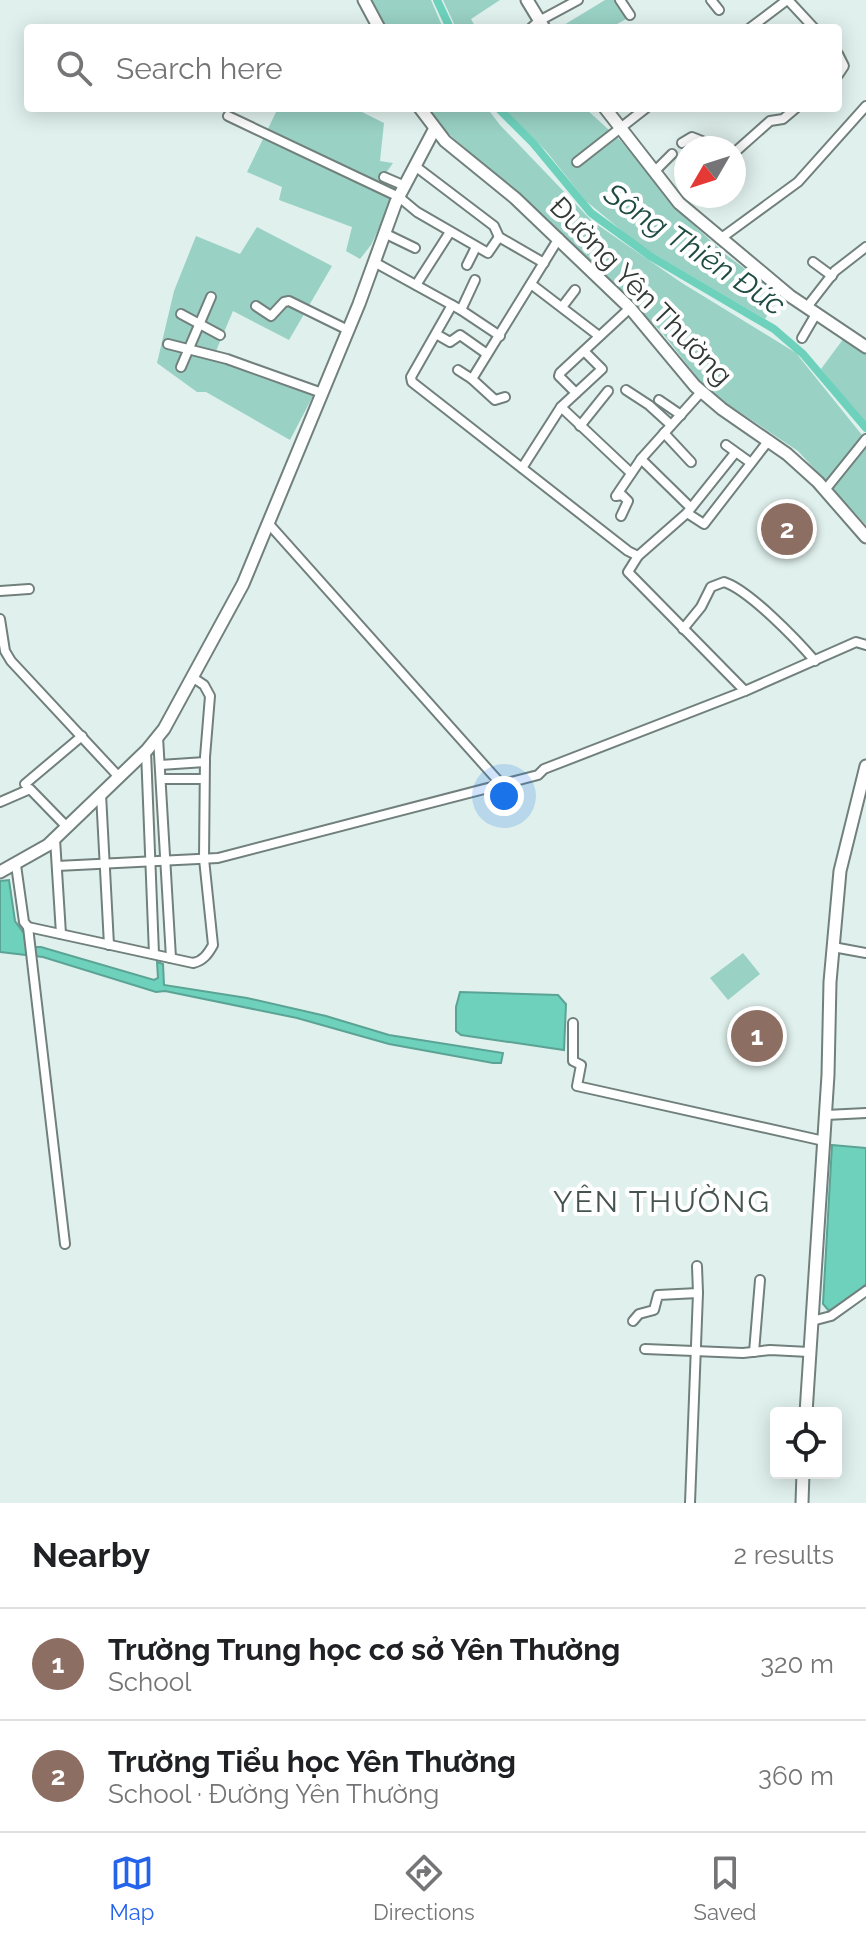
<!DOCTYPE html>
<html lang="en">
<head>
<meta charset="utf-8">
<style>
	body { margin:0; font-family:Raleway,sans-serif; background:#f2f2f2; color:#202124 }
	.controls { position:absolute; right:24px; bottom:24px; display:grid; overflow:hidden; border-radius:8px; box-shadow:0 4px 20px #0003 }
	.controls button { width:72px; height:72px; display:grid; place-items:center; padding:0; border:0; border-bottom:2px solid #e0e0e0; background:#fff; color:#202124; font:40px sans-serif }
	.compass { position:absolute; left:674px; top:136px; width:72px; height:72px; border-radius:50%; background:#fff; box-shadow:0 4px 20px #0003; rotate:231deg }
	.you { position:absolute; left:504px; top:796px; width:28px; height:28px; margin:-20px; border:6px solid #fff; border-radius:50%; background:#1a73e8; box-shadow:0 0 0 12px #1a73e833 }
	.badge { display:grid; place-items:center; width:52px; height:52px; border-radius:50%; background:#2563eb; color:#fff; font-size:26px; font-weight:700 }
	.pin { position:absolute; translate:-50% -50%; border:4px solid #fff; box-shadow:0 2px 8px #0006 }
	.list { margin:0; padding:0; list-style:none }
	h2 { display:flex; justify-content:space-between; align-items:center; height:104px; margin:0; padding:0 32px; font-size:34px }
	h2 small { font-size:26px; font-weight:400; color:#757577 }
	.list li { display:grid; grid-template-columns:52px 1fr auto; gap:24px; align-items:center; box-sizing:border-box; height:112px; padding:0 32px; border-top:2px solid #e0e0e0 }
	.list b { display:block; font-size:30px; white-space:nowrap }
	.list p { margin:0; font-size:26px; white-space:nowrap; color:#757577 }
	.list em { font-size:26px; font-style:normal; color:#757577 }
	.icon { flex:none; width:44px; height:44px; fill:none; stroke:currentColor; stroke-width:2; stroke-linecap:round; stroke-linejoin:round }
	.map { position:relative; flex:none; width:866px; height:1503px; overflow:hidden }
	.search { position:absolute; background:#fff; box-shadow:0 4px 20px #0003; left:24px; right:24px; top:24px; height:88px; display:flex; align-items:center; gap:20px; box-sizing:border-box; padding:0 28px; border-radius:8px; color:#757577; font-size:30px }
	.sheet { height:328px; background:#fff }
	nav { display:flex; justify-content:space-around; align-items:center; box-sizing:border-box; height:112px; border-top:2px solid #e0e0e0; background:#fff; font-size:22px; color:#757577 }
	nav a { display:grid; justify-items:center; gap:4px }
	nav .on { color:#2563eb }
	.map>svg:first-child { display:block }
	.green { fill:#99d1c4 }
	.water { fill:#6dd1bc; stroke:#5ba394; stroke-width:2 }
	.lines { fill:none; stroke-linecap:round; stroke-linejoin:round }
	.canal { stroke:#6dd1bc; stroke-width:8 }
	.street-casing { stroke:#71807c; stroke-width:12 }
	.secondary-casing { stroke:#71807c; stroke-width:15 }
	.street { stroke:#fff; stroke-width:8 }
	.secondary { stroke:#fff; stroke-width:11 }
	.labels { text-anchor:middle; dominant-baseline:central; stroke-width:8; stroke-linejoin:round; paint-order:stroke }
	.street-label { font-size:28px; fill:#323937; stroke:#fff }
	.water-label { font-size:30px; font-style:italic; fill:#1e4b42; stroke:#fff }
	.neighbourhood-label { font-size:30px; letter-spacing:2px; fill:#45534f; stroke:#fff }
</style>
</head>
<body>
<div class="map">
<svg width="866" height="1503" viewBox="0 0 866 1503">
	<rect width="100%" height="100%" fill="#e0f1ed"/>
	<!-- green -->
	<g class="green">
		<path d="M371,0H431L443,28H386Z"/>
		<path d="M443,0H500L471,19L476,28H456Z"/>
		<path d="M605,0H616L628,18L610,28H559Z"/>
		<path d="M278,108H354L384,123L380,161L393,163L381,180L398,188L371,245L360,259L346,251L352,227L279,200L282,187L247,172Z"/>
		<path d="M427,108H487L500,125L592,221L682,283L796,353L866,440V525L798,451L708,391L660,330L608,284L556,227L435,122Z"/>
		<path d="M503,108H585L621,141L682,214L725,254L780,295L765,319L639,245L586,201L546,151Z"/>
		<path d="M257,227L332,266L289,340L233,311L213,358L313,396L290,440L206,392H197L157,363L174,291L196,236L240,254Z"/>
		<path d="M844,338L866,351V424L821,369Z"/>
		<path d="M743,953L760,974L728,1000L710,978Z"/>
	</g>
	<!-- water -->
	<g class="water">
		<path d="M9,880L15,921L34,947H41L154,980L158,978L157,962L163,964L164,985L247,998L326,1016L389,1035L503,1053L501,1063H493L389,1044L297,1018L165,991L156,992L43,957L0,952V881Z"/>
		<path d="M460,992L558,995L566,1004L564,1050L461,1035L456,1031V1007Z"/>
		<path d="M832,1145L866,1148V1284L847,1302L829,1311L823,1304Z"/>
	</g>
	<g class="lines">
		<!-- canal -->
		<g class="canal">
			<path d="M437,0L450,28"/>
			<path d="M498,108L533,143L591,213L650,256L774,329L803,354L866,428"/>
		</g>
		<!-- street casing -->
		<g class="street-casing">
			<g id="street">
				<path d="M620,0L630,15"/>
				<path d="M711,0L719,10"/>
				<path d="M788,0L814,28"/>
				<path d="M531,28L539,21L578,0"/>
				<path d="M750,28L787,0"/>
				<path d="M838,54L844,66L838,75"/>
				<path d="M228,116L399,197L417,212L488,253L499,237"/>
				<path d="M682,143L692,137L702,141L709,148"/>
				<path d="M734,153L770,121L783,119L796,108"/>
				<path d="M577,162L646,108"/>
				<path d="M415,166L494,226L499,237L544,263"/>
				<path d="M655,171L672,154"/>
				<path d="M384,177L405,186"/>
				<path d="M384,233L415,248"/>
				<path d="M720,239L798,182L866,106"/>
				<path d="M374,262L461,310L500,336"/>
				<path d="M813,262L832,276"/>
				<path d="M467,265L476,247"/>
				<path d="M531,284L599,336"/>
				<path d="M416,285L450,232"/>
				<path d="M452,305L411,377L412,382L628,551L638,556"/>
				<path d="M256,306L271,316L284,302L289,301L348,330"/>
				<path d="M562,307L575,290"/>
				<path d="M807,307L835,271L866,247"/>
				<path d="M461,310L475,280"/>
				<path d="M181,314L220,335"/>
				<path d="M436,334L450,342L460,335L487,354"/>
				<path d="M802,338L816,314"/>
				<path d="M168,344L227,359L322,393"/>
				<path d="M181,367L211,297"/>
				<path d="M458,370L472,379L495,400L505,397"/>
				<path d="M472,379L559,238"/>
				<path d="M626,390L649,405L671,425"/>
				<path d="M576,393L559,376L560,373L630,308"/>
				<path d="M659,400L681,415"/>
				<path d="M561,407L631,473"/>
				<path d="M580,426L608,391"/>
				<path d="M664,433L691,462"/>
				<path d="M726,445L751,463"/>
				<path d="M735,453L687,513L638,556L628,572L745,691"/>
				<path d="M641,459L690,507"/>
				<path d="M522,468L561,407L602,369L584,351"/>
				<path d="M825,490L866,439"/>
				<path d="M687,513L704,524L769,440"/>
				<path d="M621,516L628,501L622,495L616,496L641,459L702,391"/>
				<path d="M268,523L501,784"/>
				<path d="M0,591L29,589"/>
				<path d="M0,619L5,651L11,661L119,777"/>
				<path d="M683,629L701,607L711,587L724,582C749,590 797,640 815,661"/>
				<path d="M158,737L171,958"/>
				<path d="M146,751L154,954"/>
				<path d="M160,765L205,762"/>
				<path d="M161,779H204"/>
				<path d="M25,784L82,736"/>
				<path d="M101,794L109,945"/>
				<path d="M0,802L30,789L67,827"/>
				<path d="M55,839L61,934"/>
				<path d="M16,865L24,922L28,927L65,1244"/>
				<path d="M57,866L218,858L538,775L544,769L745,691L856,642L866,645"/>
				<path d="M28,927L193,963C203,961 208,954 213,945L204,859L205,757L210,696L204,685L192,677"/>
				<path d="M833,947L866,953"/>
				<path d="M573,1023V1061L581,1065L577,1086L824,1141"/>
				<path d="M826,1115L866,1113"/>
				<path d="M633,1321L639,1314L654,1310L658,1295L698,1293"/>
				<path d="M812,1321L831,1316L866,1291"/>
				<path d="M645,1349L743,1353L770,1350L809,1352"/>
				<path d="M754,1352L760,1280"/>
				<path d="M690,1503L698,1293L697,1266"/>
			</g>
		</g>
		<!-- secondary casing -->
		<g class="secondary-casing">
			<g id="secondary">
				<path d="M364,0L379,28"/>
				<path d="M527,0L544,28"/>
				<path d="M420,108L445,141L515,198L630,308L695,386L722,409L787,454L818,482L866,537"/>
				<path d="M605,108L679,203L790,296L866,347"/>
				<path d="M0,872L48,845L147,750L164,729L243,584L359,304L396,202L434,130"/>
				<path d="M806,1413L828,1075L830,982L840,871L866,766"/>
				<path d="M802,1503L803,1473"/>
			</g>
		</g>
		<!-- street -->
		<use href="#street" class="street"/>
		<!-- secondary -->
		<use href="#secondary" class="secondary"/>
	</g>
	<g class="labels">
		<!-- street labels -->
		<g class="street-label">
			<text transform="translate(641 291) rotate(46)">Đường Yên Thường</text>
		</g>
		<!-- water labels -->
		<g class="water-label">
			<text transform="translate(695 249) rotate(34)">Sông Thiên Đức</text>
		</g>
		<!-- neighbourhood labels -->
		<g class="neighbourhood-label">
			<text x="662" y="1201">YÊN THƯỜNG</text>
		</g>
	</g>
</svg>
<div class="controls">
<button><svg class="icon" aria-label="locate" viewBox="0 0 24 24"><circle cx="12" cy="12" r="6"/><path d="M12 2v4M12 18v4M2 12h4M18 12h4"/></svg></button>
</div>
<svg class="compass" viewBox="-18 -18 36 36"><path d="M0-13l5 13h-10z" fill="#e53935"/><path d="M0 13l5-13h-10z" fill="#757577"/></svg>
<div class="you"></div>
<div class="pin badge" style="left:757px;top:1036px;background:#8d6e63">1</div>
<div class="pin badge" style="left:787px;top:529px;background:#8d6e63">2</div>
<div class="search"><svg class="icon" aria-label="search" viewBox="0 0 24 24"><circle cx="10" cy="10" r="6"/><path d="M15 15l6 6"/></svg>Search here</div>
</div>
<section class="sheet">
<h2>Nearby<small>2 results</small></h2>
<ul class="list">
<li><span class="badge" style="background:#8d6e63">1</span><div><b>Trường Trung học cơ sở Yên Thường</b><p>School</p></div><em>320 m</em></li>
<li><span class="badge" style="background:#8d6e63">2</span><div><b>Trường Tiểu học Yên Thường</b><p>School · Đường Yên Thường</p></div><em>360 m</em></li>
</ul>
</section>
<nav>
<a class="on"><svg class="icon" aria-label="map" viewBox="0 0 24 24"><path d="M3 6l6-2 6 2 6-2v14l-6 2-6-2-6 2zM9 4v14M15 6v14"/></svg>Map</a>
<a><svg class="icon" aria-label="directions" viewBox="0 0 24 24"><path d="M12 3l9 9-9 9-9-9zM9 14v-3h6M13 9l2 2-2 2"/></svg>Directions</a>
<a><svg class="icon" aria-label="saved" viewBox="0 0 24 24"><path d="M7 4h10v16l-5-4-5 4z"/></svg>Saved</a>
</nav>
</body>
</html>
